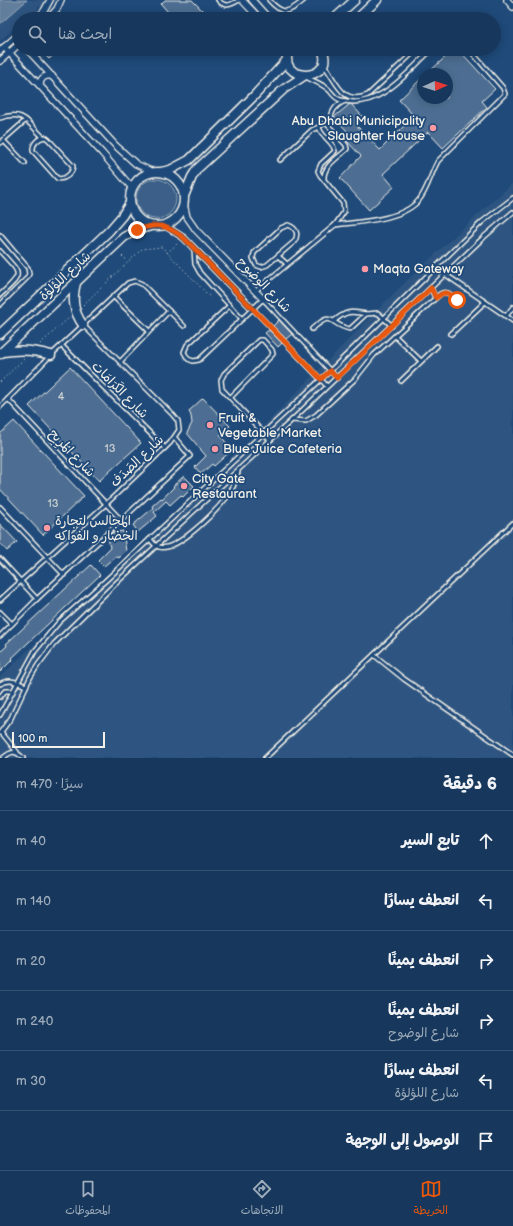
<!DOCTYPE html>
<html lang="ar">
<head>
<meta charset="utf-8">
<style>
	body { margin:0; font-family:"Balsamiq Sans","Playpen Sans Arabic",sans-serif; background:#244365; color:#f1f3f6; direction:rtl }
	.compass { position:absolute; left:417px; top:68px; width:36px; height:36px; border-radius:50%; background:#17385c; box-shadow:0 2px 10px #0003; rotate:87deg }
	.scale { position:absolute; left:12px; bottom:10px; width:93px; box-sizing:border-box; padding-left:4px; border:2px solid #f4f1e8; border-top:0; font-size:11px; line-height:14px; white-space:nowrap; color:#f4f1e8; -webkit-text-stroke:3px #1f4a7a; paint-order:stroke }
	.stop { position:absolute; width:12px; height:12px; margin:-9px; border:3px solid #ea580c; border-radius:50%; background:#fff }
	.stop.end { background:#ea580c; border-color:#fff; box-shadow:0 1px 4px #0008 }
	.list { margin:0; padding:0; list-style:none }
	h2 { display:flex; justify-content:space-between; align-items:center; height:52px; margin:0; padding:0 16px; font-size:17px }
	h2 small { font-size:13px; font-weight:400; color:#9eacbb }
	.list li { display:grid; grid-template-columns:26px 1fr auto; gap:12px; align-items:center; box-sizing:border-box; height:60px; padding:0 16px; border-top:1px solid #365272 }
	.list b { display:block; font-size:15px; white-space:nowrap }
	.list p { margin:0; font-size:13px; white-space:nowrap; color:#9eacbb }
	.list em { font-size:13px; font-style:normal; color:#9eacbb }
	.icon { flex:none; width:22px; height:22px; fill:none; stroke:currentColor; stroke-width:2; stroke-linecap:round; stroke-linejoin:round }
	.map { position:relative; flex:none; width:513px; height:758px; overflow:hidden; direction:ltr }
	.search { position:absolute; background:#17385c; box-shadow:0 2px 10px #0003; left:12px; right:12px; top:12px; height:44px; display:flex; align-items:center; gap:10px; box-sizing:border-box; padding:0 14px; border-radius:22px; color:#9eacbb; font-size:15px }
	.sheet { height:412px; background:#17385c }
	nav { display:flex; justify-content:space-around; align-items:center; box-sizing:border-box; height:56px; border-top:1px solid #365272; background:#17385c; font-size:11px; color:#9eacbb }
	nav a { display:grid; justify-items:center; gap:2px }
	nav .on { color:#ea580c }
	.map>svg:first-child { display:block }
	.built { fill:#2d5581 }
	.green { fill:#3a5f88; stroke:#97a8b8 }
	.water { fill:#627e9d; stroke:#9cacbb }
	.building { fill:#4d6e92; stroke:#f4f1e8 }
	.lines { fill:none; stroke-linecap:round; stroke-linejoin:round }
	.lane-casing { stroke:#f4f1e8; stroke-width:6 }
	.street-casing { stroke:#f4f1e8; stroke-width:8 }
	.secondary-casing { stroke:#f4f1e8; stroke-width:11 }
	.path { stroke:#f4f1e8; stroke-width:1; stroke-dasharray:1 3; stroke-linecap:butt }
	.lane { stroke:#1f4a7a; stroke-width:3 }
	.street { stroke:#1f4a7a; stroke-width:5.5 }
	.secondary { stroke:#1f4a7a; stroke-width:8 }
	.route { stroke:#ea580c; stroke-width:5 }
	.poi-dot { fill:#ff9aa2; stroke:#1f4a7a; stroke-width:1.5 }
	.labels { text-anchor:middle; dominant-baseline:central; stroke-width:3.5; stroke-linejoin:round; paint-order:stroke }
	.number-label { font-size:11px; fill:#cad0d2 }
	.poi-label { font-size:13px; fill:#f4f1e8; stroke:#1f4a7a; text-anchor:start }
	.street-label { font-size:13px; fill:#f4f1e8; stroke:#1f4a7a }
</style>
</head>
<body>
<div class="map">
<svg width="513" height="758" viewBox="0 0 513 758">
	<rect width="100%" height="100%" fill="#1f4a7a"/>
	<filter id="ink" filterUnits="userSpaceOnUse"><feTurbulence type="fractalNoise" baseFrequency=".025" numOctaves="2"/><feDisplacementMap in="SourceGraphic" scale="8" xChannelSelector="R" yChannelSelector="G"/><feConvolveMatrix kernelMatrix="1 2 1 2 8 2 1 2 1" color-interpolation-filters="sRGB"/></filter>
	<g filter="url(#ink)">
		<!-- built -->
		<g class="built">
			<path d="M27,0H48L42,8L40,6L37,8L40,13L36,17L32,12L25,19H19V24L0,41V24Z"/>
			<path d="M513,183V758H0V677L255,435L394,293L461,230Z"/>
		</g>
		<!-- green -->
		<circle class="green" cx="156" cy="199" r="20"/>
		<!-- water -->
		<path class="water" d="M0,0H27L0,24Z"/>
		<!-- building -->
		<g class="building">
			<path d="M165,0H192L204,12L197,19H174L161,4Z"/>
			<path d="M39,49H60L49,59Z"/>
			<path d="M454,49H458L495,89L482,101L487,107L443,148L428,132L383,174L394,187L369,210L340,178L361,156L343,137L348,132L334,117L350,104H351L363,117L356,125L380,150L414,116L399,100L423,77V98H447V74H427Z"/>
			<path d="M279,320L292,334L286,339L273,326Z"/>
			<path d="M269,330L282,343L278,347L265,333Z"/>
			<path d="M70,367L141,443L99,481L29,406Z"/>
			<path d="M203,398L230,426L220,435L232,450L214,466L212,464L201,474L195,467L206,456L187,433L192,423L191,416L189,411Z"/>
			<path d="M14,421L84,496L43,535L0,489V434Z"/>
			<path d="M184,476L194,486L183,497L181,495L170,505L166,501L154,512L157,516L138,532L133,525L153,508L152,506L161,498L162,499L174,487L173,486Z"/>
			<path d="M0,524L17,542L7,551L0,543Z"/>
			<path d="M123,531L126,551L119,558L116,556L104,566L98,560L110,548L108,537L112,533Z"/>
			<path d="M91,565L100,575L12,658L13,659L0,672V652L7,646L6,644Z"/>
		</g>
		<g class="lines">
			<!-- lane casing -->
			<g class="lane-casing">
				<g id="lane">
					<path d="M218,0C225,8 231,5 239,0"/>
					<path d="M269,0C283,16 289,13 304,0"/>
					<path d="M324,65C337,82 342,106 368,95L417,49"/>
					<path d="M306,77C313,81 323,84 329,90C333,94 335,99 341,100C378,111 408,72 432,49"/>
					<path d="M0,118C24,110 27,122 43,137"/>
					<path d="M329,126C331,114 333,106 345,101"/>
					<path d="M45,137L48,139L73,166C73,173 64,181 57,178L33,151C32,144 38,138 45,137Z"/>
					<path d="M3,140L25,163"/>
					<path d="M0,143L26,120"/>
					<path d="M280,160L312,130L319,127"/>
					<path d="M288,225C297,228 299,235 294,242L267,265L261,267L256,265L253,258L254,253L281,228Z"/>
					<path d="M335,225C359,222 403,220 419,200C428,189 431,173 438,161L505,94L503,88L469,49"/>
					<path d="M0,235L28,268L29,274L27,278L0,305"/>
					<path d="M194,249L195,264L200,273L242,319"/>
					<path d="M0,251C21,275 25,272 0,295"/>
					<path d="M278,256L287,264"/>
					<path d="M436,268L513,321"/>
					<path d="M431,288L435,298"/>
					<path d="M255,291L335,225L344,212L343,203L320,175L318,171L321,164L335,151C333,141 321,137 319,127L323,124L326,123L346,145L347,149C338,158 323,166 324,179"/>
					<path d="M113,296L149,331"/>
					<path d="M229,306L187,345L184,352L188,359L193,361L199,360L263,299L337,378"/>
					<path d="M253,309L327,386"/>
					<path d="M506,316L513,307"/>
					<path d="M334,321C346,311 350,311 366,314"/>
					<path d="M312,329C335,309 328,325 350,329L366,314L378,313L392,326"/>
					<path d="M451,334L485,302"/>
					<path d="M395,336L421,361"/>
					<path d="M62,346L165,448"/>
					<path d="M120,362L169,311"/>
					<path d="M401,381L437,346"/>
					<path d="M231,397L273,354L272,350L263,340H259L224,374L221,380L222,389L270,440"/>
					<path d="M8,399L121,520"/>
					<path d="M0,407L51,355L128,283L135,281L142,284L184,326"/>
					<path d="M292,420L306,421L316,415L355,379L374,355L440,294C447,290 451,295 457,300"/>
					<path d="M0,507L64,575"/>
					<path d="M150,539C152,542 155,546 159,547C176,553 217,510 227,497C232,490 236,481 238,472"/>
					<path d="M0,559L37,599"/>
					<path d="M0,600L106,504L170,443L179,430L178,421L173,415L84,326"/>
					<path d="M0,612L12,624"/>
					<path d="M0,636L37,599L190,456L175,438"/>
					<path d="M374,655L404,679L513,755"/>
					<path d="M0,684C9,678 17,682 26,686"/>
					<path d="M0,697L5,691H13"/>
					<path d="M0,715L35,651L59,622L105,581L330,371L482,222L513,198"/>
					<path d="M1,732L17,752"/>
					<path d="M0,733L11,718L30,678L38,665L54,644L114,585L292,420L484,237L513,212"/>
					<path d="M3,758C11,751 15,750 23,758"/>
					<path d="M265,758L513,523"/>
				</g>
			</g>
			<!-- street casing -->
			<g class="street-casing">
				<g id="street">
					<path d="M242,0L260,19"/>
					<path d="M252,0L269,19"/>
					<path d="M507,0L513,7"/>
					<path d="M36,19L44,11L50,0"/>
					<path d="M48,19L57,9L61,0"/>
					<path d="M4,47L102,153L132,188"/>
					<path d="M27,49L115,145L136,164L153,172"/>
					<path d="M0,51L19,34"/>
					<path d="M0,61L19,44"/>
					<path d="M40,85C40,78 45,75 52,76"/>
					<path d="M184,204L187,217L196,230L263,299"/>
					<path d="M164,225L184,238L253,309"/>
				</g>
			</g>
			<!-- secondary casing -->
			<g class="secondary-casing">
				<g id="secondary">
					<path d="M334,19L355,0"/>
					<path d="M357,19L377,0"/>
					<path d="M289,49C275,84 337,83 322,49"/>
					<circle cx="157" cy="199" r="27"/>
					<path d="M161,172L170,170L189,160L254,96L287,60"/>
					<path d="M184,196L192,177L197,169L284,89L304,76"/>
					<path d="M76,283C72,299 73,311 83,325"/>
					<path d="M0,334L109,231L122,216L130,203"/>
					<path d="M3,352C20,349 35,350 51,355"/>
					<path d="M0,354L124,237L137,230L151,226"/>
				</g>
			</g>
			<!-- path -->
			<g class="path">
				<path d="M167,253L178,243"/>
				<path d="M122,256L128,261"/>
				<path d="M83,305L142,249L162,247L211,298"/>
				<path d="M40,344L70,317"/>
				<path d="M0,382L26,357"/>
			</g>
			<!-- lane -->
			<use href="#lane" class="lane"/>
			<!-- street -->
			<use href="#street" class="street"/>
			<!-- secondary -->
			<use href="#secondary" class="secondary"/>
		</g>
	</g>
	<g class="lines" filter="url(#ink)">
		<!-- route -->
		<path class="route" d="M137,230C158,222 166,225 184,238L321,379L330,371L337,378L431,288L436,298C445,290 448,292 457,300"/>
	</g>
	<!-- markers -->
	<g class="poi-dot">
		<circle cx="433" cy="128" r="4"/>
		<circle cx="365" cy="269" r="4"/>
		<circle cx="210" cy="425" r="4"/>
		<circle cx="215" cy="449" r="4"/>
		<circle cx="184" cy="486" r="4"/>
		<circle cx="47" cy="528" r="4"/>
	</g>
	<g class="labels">
		<!-- number labels -->
		<g class="number-label">
			<text x="61" y="396">4</text>
			<text x="110" y="448">13</text>
			<text x="53" y="503">13</text>
		</g>
		<!-- poi labels -->
		<g class="poi-label">
			<text x="425" y="121" text-anchor="end">Abu Dhabi Municipality<tspan x="425" dy="15">Slaughter House</tspan></text>
			<text x="373" y="269">Maqta Gateway</text>
			<text x="218" y="418">Fruit &amp;<tspan x="218" dy="15">Vegetable Market</tspan></text>
			<text x="223" y="449">Blue Juice Cafeteria</text>
			<text x="192" y="479">City Gate<tspan x="192" dy="15">Restaurant</tspan></text>
			<text x="55" y="521">المجالس لتجارة<tspan x="55" dy="15">الخضار و الفواكه</tspan></text>
		</g>
		<!-- street labels -->
		<g class="street-label">
			<text transform="translate(65 276) rotate(-43)">شارع اللؤلؤة</text>
			<text transform="translate(264 285) rotate(46)">شارع الوضوح</text>
			<text transform="translate(120 390) rotate(45)">شارع الكَرَامَات</text>
			<text transform="translate(72 453) rotate(47)">شارع المُرِيح</text>
			<text transform="translate(137 461) rotate(-44)">شارع الصَدَف</text>
		</g>
	</g>
</svg>
<svg class="compass" viewBox="-18 -18 36 36"><path d="M0-13l5 13h-10z" fill="#e53935"/><path d="M0 13l5-13h-10z" fill="#9eacbb"/></svg>
<div class="scale">100 m</div>
<div class="stop" style="left:457px;top:300px"></div>
<div class="stop end" style="left:137px;top:230px"></div>
<div class="search"><svg class="icon" aria-label="search" viewBox="0 0 24 24"><circle cx="10" cy="10" r="6"/><path d="M15 15l6 6"/></svg>ابحث هنا</div>
</div>
<section class="sheet">
<h2>6 دقيقة<small>سيرًا · 470 m</small></h2>
<ul class="list">
<li><svg class="icon" aria-label="ahead" viewBox="0 0 24 24"><path d="M12 20V5M6 11l6-6 6 6"/></svg><div><b>تابع السير</b></div><em>40 m</em></li>
<li><svg class="icon" aria-label="left" viewBox="0 0 24 24"><path d="M17 20v-9H6M10 6l-5 5 5 5"/></svg><div><b>انعطف يسارًا</b></div><em>140 m</em></li>
<li><svg class="icon" aria-label="right" viewBox="0 0 24 24"><path d="M7 20v-9h11M14 6l5 5-5 5"/></svg><div><b>انعطف يمينًا</b></div><em>20 m</em></li>
<li><svg class="icon" aria-label="right" viewBox="0 0 24 24"><path d="M7 20v-9h11M14 6l5 5-5 5"/></svg><div><b>انعطف يمينًا</b><p>شارع الوضوح</p></div><em>240 m</em></li>
<li><svg class="icon" aria-label="left" viewBox="0 0 24 24"><path d="M17 20v-9H6M10 6l-5 5 5 5"/></svg><div><b>انعطف يسارًا</b><p>شارع اللؤلؤة</p></div><em>30 m</em></li>
<li><svg class="icon" aria-label="arrive" viewBox="0 0 24 24"><path d="M6 21V4h12l-3 4 3 4H6"/></svg><div><b>الوصول إلى الوجهة</b></div></li>
</ul>
</section>
<nav>
<a class="on"><svg class="icon" aria-label="map" viewBox="0 0 24 24"><path d="M3 6l6-2 6 2 6-2v14l-6 2-6-2-6 2zM9 4v14M15 6v14"/></svg>الخريطة</a>
<a><svg class="icon" aria-label="directions" viewBox="0 0 24 24"><path d="M12 3l9 9-9 9-9-9zM9 14v-3h6M13 9l2 2-2 2"/></svg>الاتجاهات</a>
<a><svg class="icon" aria-label="saved" viewBox="0 0 24 24"><path d="M7 4h10v16l-5-4-5 4z"/></svg>المحفوظات</a>
</nav>
</body>
</html>
